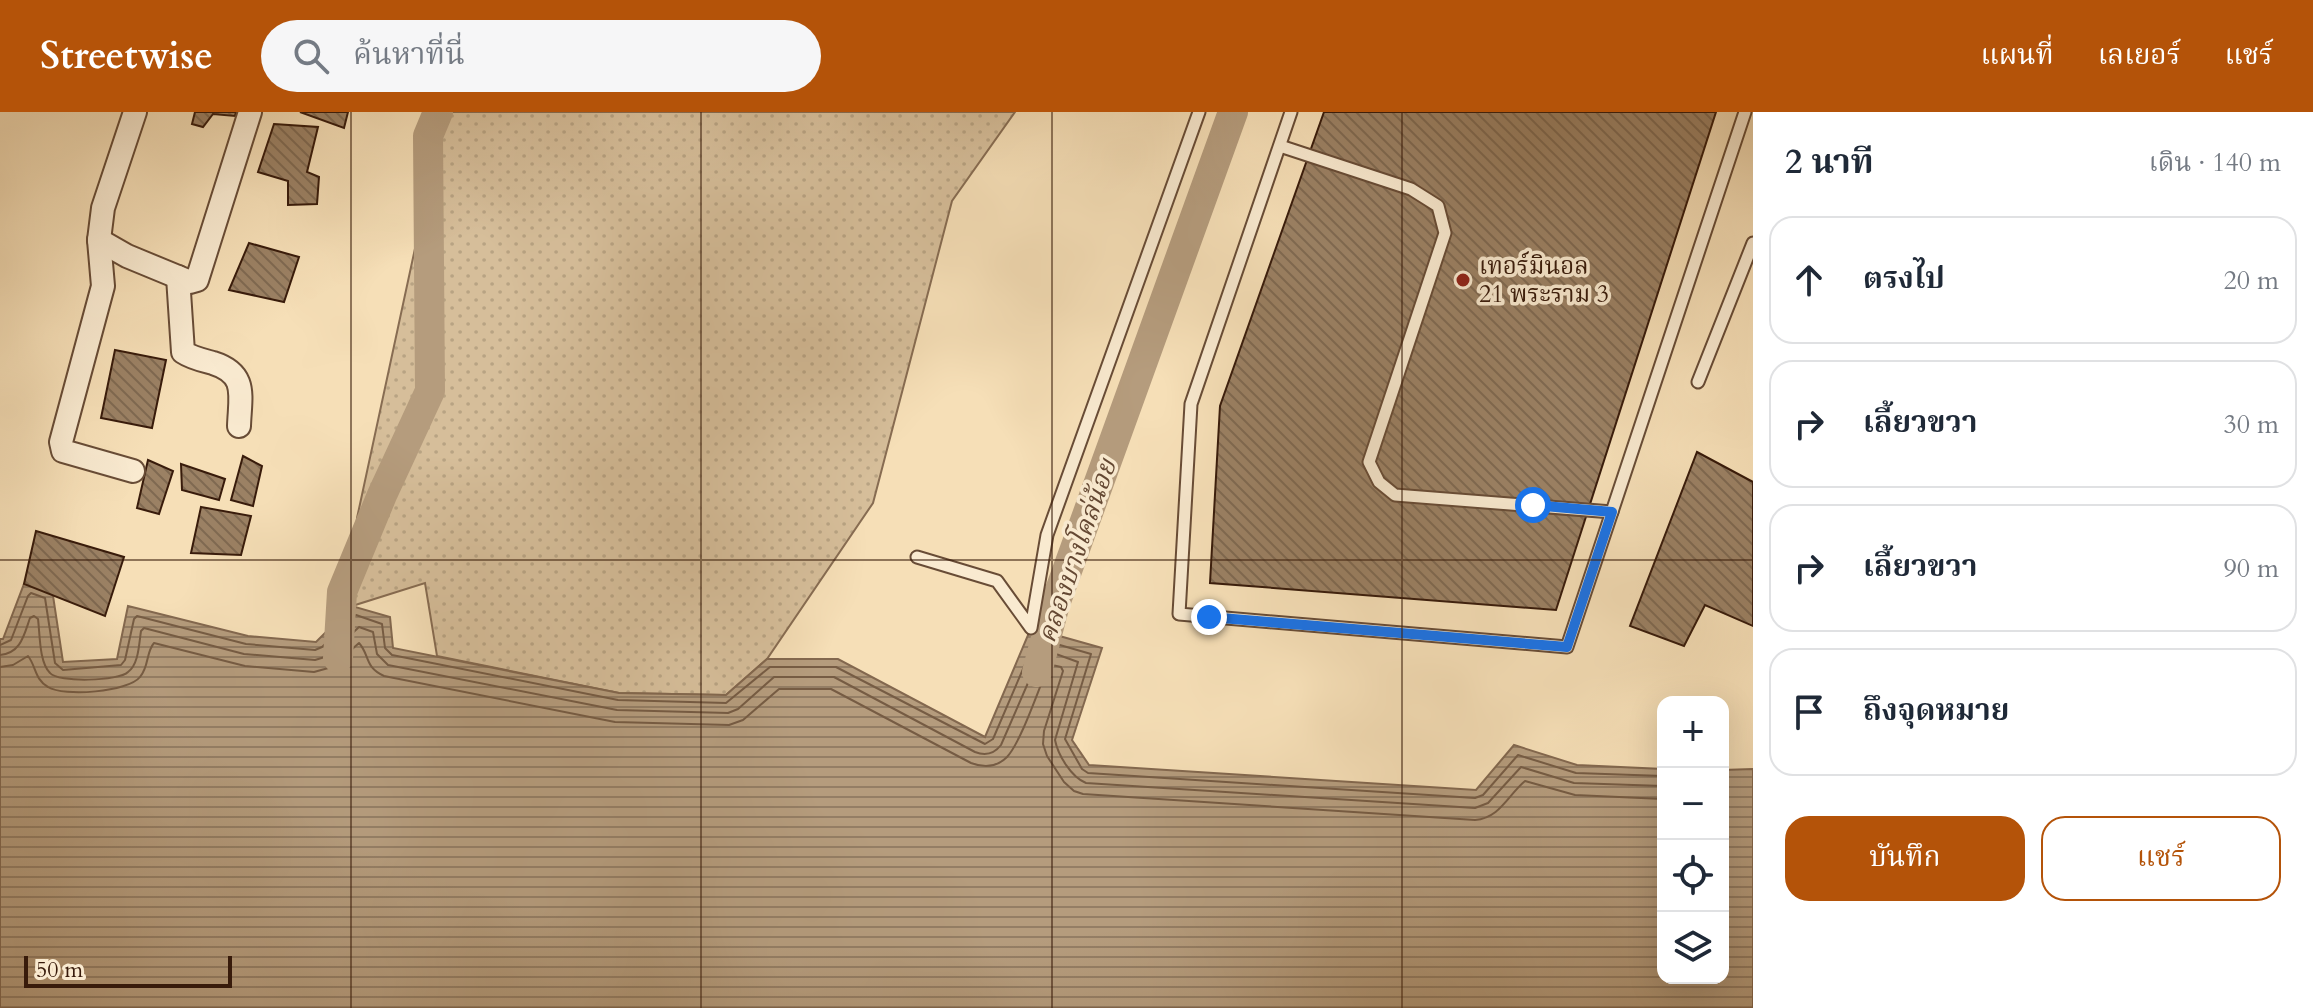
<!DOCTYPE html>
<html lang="th">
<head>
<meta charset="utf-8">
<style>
	body { margin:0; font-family:Cardo,"Noto Serif Thai",serif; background:#f6f6f7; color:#1f2937 }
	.controls { position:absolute; right:24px; bottom:24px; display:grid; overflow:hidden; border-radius:16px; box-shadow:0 8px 32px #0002 }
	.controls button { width:72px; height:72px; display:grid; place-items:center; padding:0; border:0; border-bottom:2px solid #e0e1e3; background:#fff; color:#1f2937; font:40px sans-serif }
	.scale { position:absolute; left:24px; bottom:20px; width:208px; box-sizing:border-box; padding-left:8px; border:4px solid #381b0b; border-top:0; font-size:22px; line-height:28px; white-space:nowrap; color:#381b0b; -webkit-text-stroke:6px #f9ead0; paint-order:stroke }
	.stop { position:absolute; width:24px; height:24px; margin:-18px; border:6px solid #1a73e8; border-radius:50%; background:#fff }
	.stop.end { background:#1a73e8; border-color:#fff; box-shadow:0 2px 8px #0008 }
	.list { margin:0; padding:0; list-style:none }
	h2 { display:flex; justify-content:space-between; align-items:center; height:104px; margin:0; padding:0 32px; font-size:34px }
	h2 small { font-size:26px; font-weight:400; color:#747a83 }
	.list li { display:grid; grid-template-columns:52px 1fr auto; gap:24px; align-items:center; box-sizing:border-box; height:128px; margin:0 16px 16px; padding:0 16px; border:2px solid #e0e1e3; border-radius:24px }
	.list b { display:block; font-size:30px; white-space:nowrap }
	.list em { font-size:26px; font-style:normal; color:#747a83 }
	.actions { display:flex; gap:16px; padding:24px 32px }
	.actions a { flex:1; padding:18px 0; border:2px solid #b45309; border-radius:24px; text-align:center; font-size:28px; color:#b45309 }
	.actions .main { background:#b45309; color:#fff }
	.icon { flex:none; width:44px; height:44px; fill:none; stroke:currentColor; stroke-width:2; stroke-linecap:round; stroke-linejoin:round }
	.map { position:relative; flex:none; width:1753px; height:896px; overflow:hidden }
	header { display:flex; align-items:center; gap:48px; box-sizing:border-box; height:112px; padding:0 40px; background:#b45309; color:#fff }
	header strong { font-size:38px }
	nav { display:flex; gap:44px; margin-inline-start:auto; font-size:28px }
	.search { width:560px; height:72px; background:#f6f6f7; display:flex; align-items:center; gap:20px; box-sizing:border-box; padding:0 28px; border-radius:44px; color:#747a83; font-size:30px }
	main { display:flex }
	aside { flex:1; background:#fff }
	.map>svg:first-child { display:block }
	.grass { fill:url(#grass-dots); stroke:#876c52; stroke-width:2 }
	.water { fill:url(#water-rules); stroke:#83684f; stroke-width:2 }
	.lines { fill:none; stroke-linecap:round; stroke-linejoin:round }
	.shore { stroke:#765c44; stroke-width:2 }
	.canal { stroke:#b59c7d; stroke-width:30 }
	.building { fill:url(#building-back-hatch); stroke:#381b0b; stroke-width:2 }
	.service-casing { stroke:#684c36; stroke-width:15 }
	.minor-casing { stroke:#684c36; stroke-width:26 }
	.service { stroke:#f9ead0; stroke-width:11 }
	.minor { stroke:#f9ead0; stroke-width:22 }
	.route { stroke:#1a73e8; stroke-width:10 }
	.grid { fill:none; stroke:#381b0b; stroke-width:2; stroke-opacity:0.55 }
	.poi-dot { fill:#8f2418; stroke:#f9ead0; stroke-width:3 }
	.labels { text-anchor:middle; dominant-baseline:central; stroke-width:7; stroke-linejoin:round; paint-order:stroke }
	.poi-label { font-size:24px; fill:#381b0b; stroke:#f9ead0; text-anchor:start }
	.water-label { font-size:26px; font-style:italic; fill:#644833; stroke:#f9ead0 }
</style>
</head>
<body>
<header>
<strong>Streetwise</strong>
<div class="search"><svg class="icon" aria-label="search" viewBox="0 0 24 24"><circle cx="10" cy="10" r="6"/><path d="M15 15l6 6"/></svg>ค้นหาที่นี่</div>
<nav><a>แผนที่</a><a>เลเยอร์</a><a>แชร์</a></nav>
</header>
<main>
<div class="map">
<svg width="1753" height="896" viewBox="0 0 1753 896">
	<defs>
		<pattern id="grass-dots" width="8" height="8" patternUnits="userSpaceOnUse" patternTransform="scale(2)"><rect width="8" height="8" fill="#d6be9a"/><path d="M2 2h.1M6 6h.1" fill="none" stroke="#b8a383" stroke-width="1.8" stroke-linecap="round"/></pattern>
		<pattern id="water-rules" width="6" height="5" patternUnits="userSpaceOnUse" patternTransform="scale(2)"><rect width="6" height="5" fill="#b59c7d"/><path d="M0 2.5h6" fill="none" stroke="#947e65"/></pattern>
		<pattern id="building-back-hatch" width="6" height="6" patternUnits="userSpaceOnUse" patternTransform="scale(2)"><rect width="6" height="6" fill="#9b8164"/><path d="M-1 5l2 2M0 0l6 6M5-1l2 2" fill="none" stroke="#7f6951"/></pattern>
	</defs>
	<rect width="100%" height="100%" fill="#f6dfb7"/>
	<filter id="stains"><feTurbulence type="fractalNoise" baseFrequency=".0025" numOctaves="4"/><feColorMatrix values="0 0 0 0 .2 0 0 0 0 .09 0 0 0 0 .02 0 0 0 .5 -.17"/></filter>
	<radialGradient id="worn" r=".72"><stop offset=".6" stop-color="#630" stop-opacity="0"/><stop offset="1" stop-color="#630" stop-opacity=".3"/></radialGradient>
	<!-- grass -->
	<path class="grass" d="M450,0H1015L952,89L873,391L767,547L726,583L619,581L437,544L425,471L352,494L357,406L439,25Z"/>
	<!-- water -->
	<path class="water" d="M24,472L52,477L63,550L117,547L128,494L248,524L316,530L352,494L390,505L393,536L619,581L726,583L767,547H838L985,625L1031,516L1102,536L1072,628L1089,653L1476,678L1514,633L1577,653L1663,657V866H1723V658L1753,657V896H0V527H3Z"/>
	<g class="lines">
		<!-- shore -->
		<g class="shore">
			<path d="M0,533L11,528L28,484L31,481L45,486L55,551L63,558L121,553L125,548L134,507L137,504L246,532L315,538L322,535L356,503L382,512L385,536L392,543L618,588L726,591L770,555H836L985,632L993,627L1035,529L1039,527L1091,542L1065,627L1082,657L1088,661L1475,686L1483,683L1518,643L1576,661L1663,664"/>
			<path d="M0,543C21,541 24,523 30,506L34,504L38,507C40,522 39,550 50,561C58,571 119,569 128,560C139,552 139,531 141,519L144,516L244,542L315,548L328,544L359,515L373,520L377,542L388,553L617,598L728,601L738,597L774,565H834L975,640C985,644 994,642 1001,633L1041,541L1045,538L1078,550L1055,628C1058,643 1071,665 1086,671L1475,696L1488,691L1521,655L1574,671L1663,674"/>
			<path d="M0,555L13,553L28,544C36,554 35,568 48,575C64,585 128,580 140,565C149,555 146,540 154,531L245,554L314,560L332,555L359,531C370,543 364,555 384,564L615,610L729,613L743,608L779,577H831L971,651C984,656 997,655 1007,645C1021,630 1039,576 1048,555L1052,553L1061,555L1063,559L1044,619L1043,632L1047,644L1064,670L1074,679L1083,682L1475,708C1500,706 1508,683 1525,669L1575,683L1663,687"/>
		</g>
		<!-- canal -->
		<g class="canal">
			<path d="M338,546L342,480L382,383L430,279L428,24L438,0"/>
			<path d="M1037,560L1055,492L1233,0"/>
		</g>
	</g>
	<!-- building -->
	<g class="building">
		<path d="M195,0H236L235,4L213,2L203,15L192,12Z"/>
		<path d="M300,0H348L344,16Z"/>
		<path d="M1324,0H1716L1556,498L1210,471L1220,294Z"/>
		<path d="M274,12L318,15L307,60L319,65L317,92L288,93V69L258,60Z"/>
		<path d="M249,131L299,145L284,190L229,178Z"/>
		<path d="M115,238L166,248L152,316L101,306Z"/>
		<path d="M1697,340L1753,370V514L1705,493L1684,534L1630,514Z"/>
		<path d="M243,344L262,354L253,394L231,388Z"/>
		<path d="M148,348L173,359L159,402L137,396Z"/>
		<path d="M181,352L225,367L219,388L182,378Z"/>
		<path d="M201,395L251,404L241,443L191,441Z"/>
		<path d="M36,419L124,445L105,504L24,472Z"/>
	</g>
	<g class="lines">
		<!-- service casing -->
		<g class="service-casing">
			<g id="service">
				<path d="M1291,0L1191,292L1179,502L1567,535L1745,0"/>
				<path d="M1280,34L1411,77L1438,94L1445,121L1369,350L1379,370L1395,383L1612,400"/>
				<path d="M1698,270L1753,131"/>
				<path d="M917,445L997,469L1031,516L1047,423L1199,0"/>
			</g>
		</g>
		<!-- minor casing -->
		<g class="minor-casing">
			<g id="minor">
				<path d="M99,128L127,144L190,170L197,168L250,0"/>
				<path d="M178,165L183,240C192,246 202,248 213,251C248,262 240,284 239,314"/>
				<path d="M133,359L63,339L61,330L103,174L99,128L103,96L135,0"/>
			</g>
		</g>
		<!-- service -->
		<use href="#service" class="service"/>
		<!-- minor -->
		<use href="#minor" class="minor"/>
	</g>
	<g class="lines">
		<!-- route -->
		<path class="route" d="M1209,505L1567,535L1612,400L1533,393"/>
	</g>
	<!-- grid -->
	<path class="grid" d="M351,0V896M701,0V896M1052,0V896M1402,0V896M0,448H1753"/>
	<!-- markers -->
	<circle class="poi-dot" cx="1463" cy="168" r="8"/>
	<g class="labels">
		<!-- poi labels -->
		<g class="poi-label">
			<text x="1479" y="154">เทอร์มินอล<tspan x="1479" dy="28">21 พระราม 3</tspan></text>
		</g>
		<!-- water labels -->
		<g class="water-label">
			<text transform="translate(1077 439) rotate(-71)">คลองบางโคล่น้อย</text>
		</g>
	</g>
	<rect width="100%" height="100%" filter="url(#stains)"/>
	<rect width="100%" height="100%" fill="url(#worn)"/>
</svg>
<div class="controls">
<button>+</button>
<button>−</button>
<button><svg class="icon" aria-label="locate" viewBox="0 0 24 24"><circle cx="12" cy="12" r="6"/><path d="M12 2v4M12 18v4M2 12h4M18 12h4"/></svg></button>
<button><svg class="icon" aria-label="layers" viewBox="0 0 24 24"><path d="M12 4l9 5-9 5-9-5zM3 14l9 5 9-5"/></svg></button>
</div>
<div class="scale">50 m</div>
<div class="stop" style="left:1533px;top:393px"></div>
<div class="stop end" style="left:1209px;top:505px"></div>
</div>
<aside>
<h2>2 นาที<small>เดิน · 140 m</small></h2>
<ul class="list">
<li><svg class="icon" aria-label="ahead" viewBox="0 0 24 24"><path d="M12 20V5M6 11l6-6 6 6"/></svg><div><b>ตรงไป</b></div><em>20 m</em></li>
<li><svg class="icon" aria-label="right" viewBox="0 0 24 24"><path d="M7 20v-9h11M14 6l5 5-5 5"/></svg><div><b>เลี้ยวขวา</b></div><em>30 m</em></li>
<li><svg class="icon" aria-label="right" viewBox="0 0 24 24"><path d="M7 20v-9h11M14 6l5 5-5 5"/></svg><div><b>เลี้ยวขวา</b></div><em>90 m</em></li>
<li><svg class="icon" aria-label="arrive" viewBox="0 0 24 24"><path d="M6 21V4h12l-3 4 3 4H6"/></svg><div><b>ถึงจุดหมาย</b></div></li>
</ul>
<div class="actions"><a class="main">บันทึก</a><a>แชร์</a></div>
</aside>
</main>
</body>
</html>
